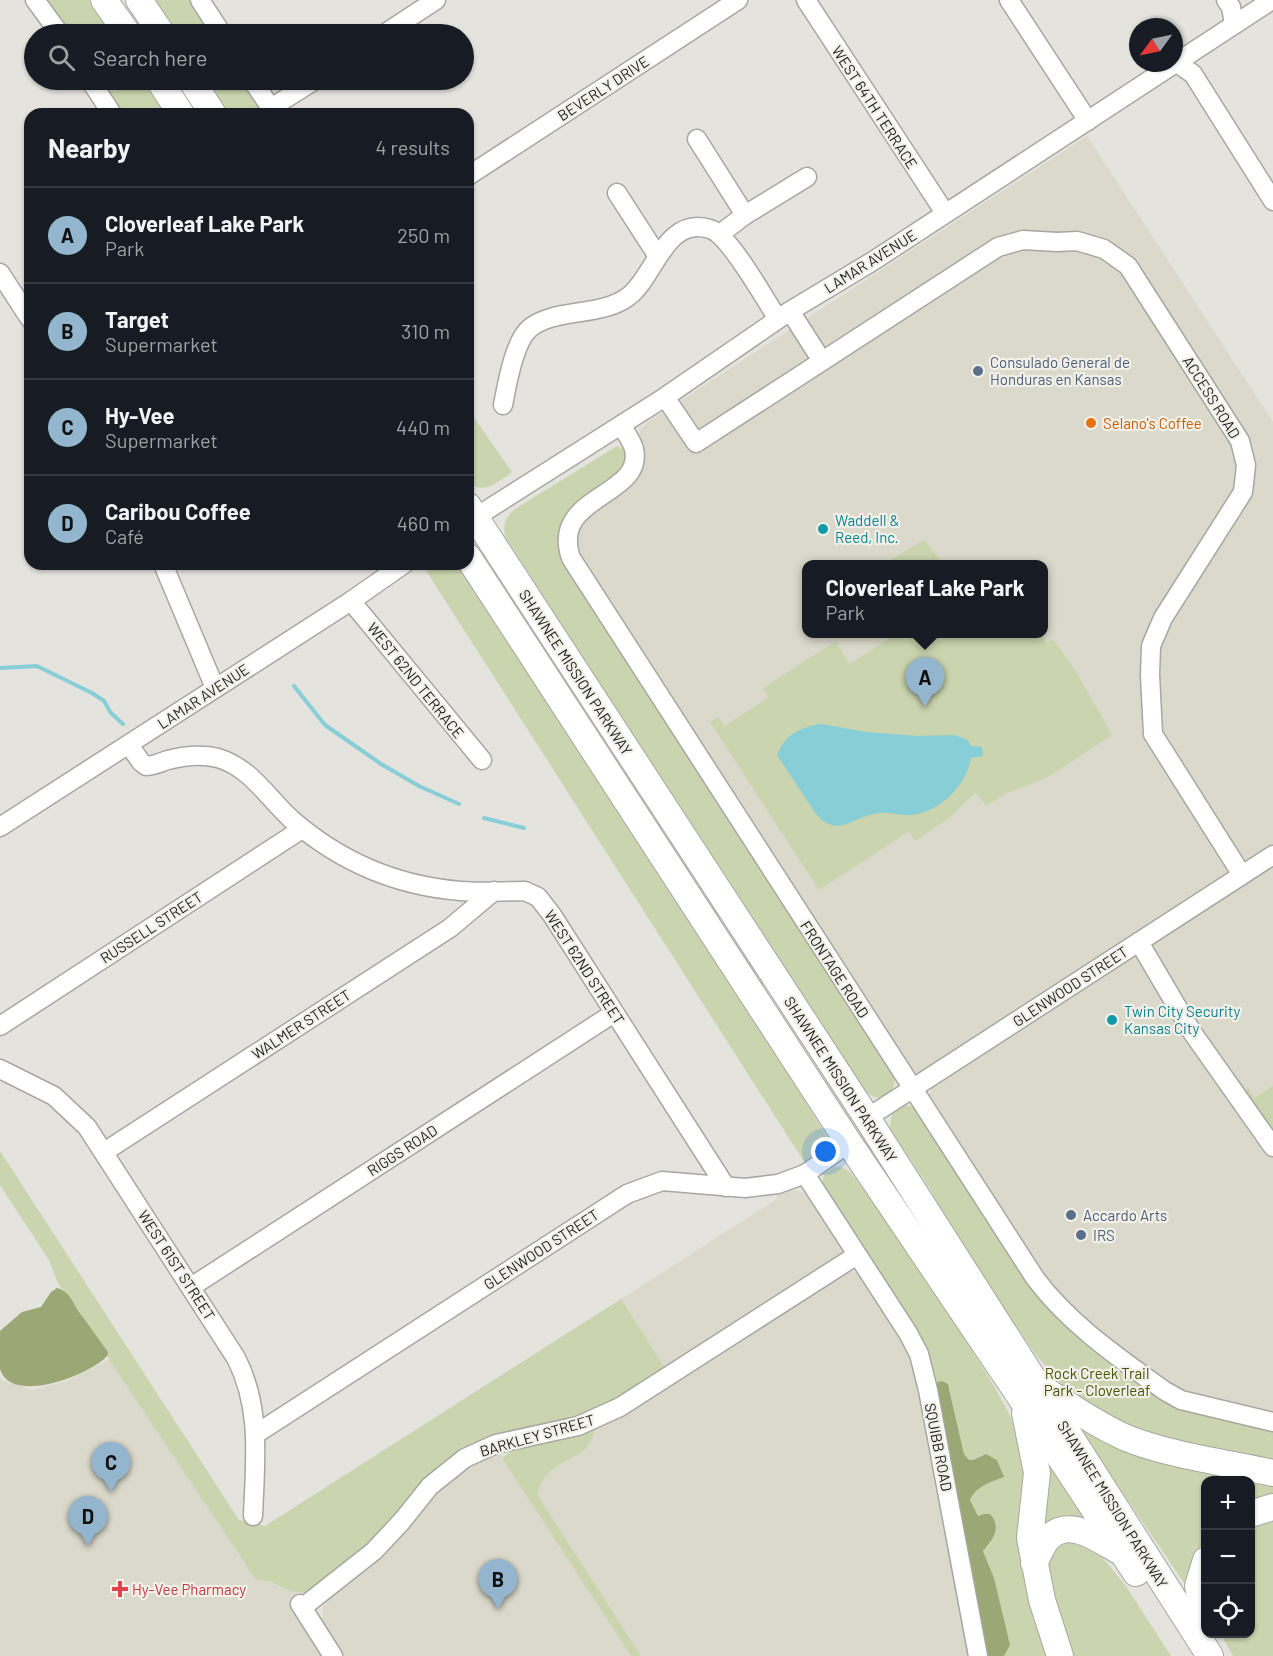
<!DOCTYPE html>
<html lang="en">
<head>
<meta charset="utf-8">
<style>
	body { margin:0; font-family:Barlow,sans-serif; background:#20242c; color:#f1f3f6 }
	.controls { position:absolute; right:18px; bottom:18px; display:grid; overflow:hidden; border-radius:12px; box-shadow:0 2px 4px #0004 }
	.controls button { width:54px; height:54px; display:grid; place-items:center; padding:0; border:0; border-bottom:2px solid #363941; background:#171b24; color:#f1f3f6; font:30px sans-serif }
	.compass { position:absolute; left:1129px; top:18px; width:54px; height:54px; border-radius:50%; background:#171b24; box-shadow:0 2px 4px #0004; rotate:237deg }
	.you { position:absolute; left:826px; top:1152px; width:21px; height:21px; margin:-15px; border:4px solid #fff; border-radius:50%; background:#1a73e8; box-shadow:0 0 0 9px #1a73e833 }
	.badge { display:grid; place-items:center; width:39px; height:39px; border-radius:50%; background:#94b5ce; color:#111; font-size:20px; font-weight:700 }
	.pin { position:absolute; translate:-50% -50px; filter:drop-shadow(0 2px 3px #0008) }
	.pin::after { content:''; position:absolute; top:32px; width:21px; height:18px; background:inherit; clip-path:polygon(0 0,100% 0,50% 100%) }
	.popup { position:absolute; left:802px; top:560px; width:246px; height:78px; box-sizing:border-box; display:grid; place-content:center; border-radius:12px; background:#171b24; filter:drop-shadow(0 2px 4px #0005); font-size:20px; white-space:nowrap; color:#9ea1a6 }
	.popup b { font-size:22px; color:#f1f3f6 }
	.popup::after { content:''; position:absolute; left:50%; top:100%; margin-left:-12px; border:12px solid transparent; border-top-color:#171b24 }
	.list { margin:0; padding:0; list-style:none }
	h2 { display:flex; justify-content:space-between; align-items:center; height:78px; margin:0; padding:0 24px; font-size:26px }
	h2 small { font-size:20px; font-weight:400; color:#9ea1a6 }
	.list li { display:grid; grid-template-columns:39px 1fr auto; gap:18px; align-items:center; box-sizing:border-box; height:96px; padding:0 24px; border-top:2px solid #363941 }
	.list b { display:block; font-size:22px; white-space:nowrap }
	.list p { margin:0; font-size:20px; white-space:nowrap; color:#9ea1a6 }
	.list em { font-size:20px; font-style:normal; color:#9ea1a6 }
	.icon { flex:none; width:33px; height:33px; fill:none; stroke:currentColor; stroke-width:2; stroke-linecap:round; stroke-linejoin:round }
	.map { position:relative; flex:none; width:1273px; height:1656px; overflow:hidden }
	.search { position:absolute; background:#171b24; box-shadow:0 2px 4px #0004; left:24px; top:24px; width:450px; height:66px; display:flex; align-items:center; gap:15px; box-sizing:border-box; padding:0 21px; border-radius:33px; color:#9ea1a6; font-size:22px }
	.panel { position:absolute; background:#171b24; box-shadow:0 2px 4px #0004; left:24px; top:108px; width:450px; height:462px; border-radius:18px }
	.map>svg:first-child { display:block }
	.built { fill:#dbd9cb; fill-rule:evenodd }
	.green { fill:#cad4ae }
	.forest { fill:#9ba774 }
	.water { fill:#88ced7 }
	.lines { fill:none; stroke-linecap:round; stroke-linejoin:round }
	.stream { stroke:#88ced7; stroke-width:4 }
	.minor-casing { stroke:#a7a7a1; stroke-width:21 }
	.highway-casing { stroke:#a7a7a1; stroke-width:28 }
	.minor { stroke:#fff; stroke-width:18 }
	.highway { stroke:#fff; stroke-width:26 }
	.service-dot { fill:#5c6f8a; stroke:#f1f1ea; stroke-width:2 }
	.food-dot { fill:#e8710a; stroke:#f1f1ea; stroke-width:2 }
	.culture-dot { fill:#0f9aa8; stroke:#f1f1ea; stroke-width:2 }
	.health-dot { fill:#e0444e; stroke:#f1f1ea; stroke-width:2 }
	.labels { text-anchor:middle; dominant-baseline:central; stroke-width:4.5; stroke-linejoin:round; paint-order:stroke }
	.street-label { font-size:15px; fill:#1c1c1a; stroke:#f1f1ea }
	.service-label { font-size:15px; fill:#4e5e75; stroke:#f1f1ea; text-anchor:start }
	.food-label { font-size:15px; fill:#c56008; stroke:#f1f1ea; text-anchor:start }
	.culture-label { font-size:15px; fill:#0d838f; stroke:#f1f1ea; text-anchor:start }
	.park-label { font-size:15px; fill:#485500; stroke:#f1f1ea }
	.health-label { font-size:15px; fill:#be3a42; stroke:#f1f1ea; text-anchor:start }
</style>
</head>
<body>
<div class="map">
<svg width="1273" height="1656" viewBox="0 0 1273 1656">
	<rect width="100%" height="100%" fill="#e4e3dd"/>
	<!-- built -->
	<g class="built">
		<path d="M1087,136L1273,422V847L922,1072L916,1073L911,1071L580,562L575,527L633,482L638,476L640,468L639,433L642,427L648,422ZM806,564H1044V634H806Z"/>
		<path d="M1273,864V1415L1180,1392L1119,1351L1055,1292L931,1105L929,1096L933,1085Z"/>
		<path d="M792,1190L803,1192L809,1197L842,1248V1254L667,1371L621,1299L777,1199L776,1195Z"/>
		<path d="M853,1271L860,1274L909,1352L918,1378L971,1656H641L540,1500L538,1494L540,1483L547,1474L585,1449L590,1443L595,1430L629,1413L846,1272Z"/>
		<path d="M110,1359L245,1564L261,1579L298,1593L291,1611L306,1629L323,1656H0V1378L2,1380L32,1390L67,1381Z"/>
		<path d="M499,1452L631,1656H341L322,1624L323,1606L326,1600L331,1594L360,1573L393,1545L446,1482L474,1462Z"/>
	</g>
	<!-- green -->
	<g class="green">
		<path d="M41,0H89L113,34H65Z"/>
		<path d="M152,0H191L213,34H175Z"/>
		<path d="M94,80H144L167,114H117Z"/>
		<path d="M205,80H243L265,114H227Z"/>
		<path d="M468,409L512,472C499,481 482,497 468,481Z"/>
		<path d="M617,446L625,450V469C593,492 548,512 561,558L893,1072C900,1091 881,1106 867,1092C856,1081 847,1065 838,1053L596,681L506,538C502,525 505,518 515,509Z"/>
		<path d="M924,540L943,564H884Z"/>
		<path d="M433,564L457,565L529,672L760,1029L827,1137L826,1150L816,1158L805,1163L425,569Z"/>
		<path d="M896,634H1041L1047,643L1053,639L1075,670L1112,735L1048,777L1005,794L986,806L976,792L948,819L915,841L909,831L819,890L710,722L718,717L725,726L769,697L763,688L835,642L850,664Z"/>
		<path d="M1273,1086V1139L1244,1093L1248,1087L1255,1098Z"/>
		<path d="M903,1105L914,1107L919,1110L1034,1291L1056,1316L1186,1410L1273,1429V1464L1159,1440L1115,1423L1065,1388L1036,1355L984,1281L961,1246L930,1189L893,1133L890,1127L892,1114Z"/>
		<path d="M0,1151L239,1520L265,1526L621,1299L667,1371L590,1416L504,1437L308,1592C288,1597 275,1578 256,1580L57,1281L49,1260L0,1185Z"/>
		<path d="M834,1167H840L849,1171C876,1204 898,1241 922,1276C959,1331 999,1386 1025,1448L1048,1656H1004L994,1578L983,1551L991,1543L970,1500C976,1486 991,1482 1004,1477L997,1460L986,1454L973,1460H969L964,1454L949,1389V1457L988,1656H985L934,1387L822,1186L824,1174Z"/>
		<path d="M1078,1420L1273,1481V1500L1251,1506L1250,1480H1206L1205,1546L1195,1567L1189,1590L1078,1427Z"/>
		<path d="M595,1430L590,1443L585,1449C568,1463 538,1470 538,1496L641,1656H631L502,1458L512,1450L560,1440Z"/>
		<path d="M1044,1459L1085,1520L1040,1538Z"/>
		<path d="M1273,1517V1656H1233L1221,1634H1250L1251,1524Z"/>
		<path d="M1069,1537L1091,1545L1102,1557L1125,1585L1171,1656H1070L1045,1571L1052,1546Z"/>
	</g>
	<!-- forest -->
	<g class="forest">
		<path d="M57,1288C72,1292 73,1306 82,1316C91,1328 99,1340 108,1352L107,1356C90,1375 11,1406 0,1369C0,1358 0,1342 0,1331L22,1312L41,1307L51,1292Z"/>
		<path d="M942,1381L948,1384L949,1389L964,1454L969,1460H973L986,1454L997,1460L1004,1477C991,1482 976,1486 970,1500L978,1516L984,1514H990C1002,1527 993,1540 983,1551L994,1578L1010,1645L1004,1656H988L936,1386L938,1382Z"/>
	</g>
	<!-- water -->
	<path class="water" d="M821,724L867,732L917,736L955,735L968,740L971,746L982,747L983,756L971,758C966,786 940,812 911,815C901,816 890,812 879,813C855,815 838,840 816,814L777,755C785,735 800,727 821,724Z"/>
	<g class="lines">
		<!-- stream -->
		<g class="stream">
			<path d="M0,668L37,666L92,693L104,701L111,713L123,724"/>
			<path d="M294,686L325,725L381,764L419,786L459,804"/>
			<path d="M484,818L524,828"/>
		</g>
		<!-- minor casing -->
		<g class="minor-casing">
			<g id="minor">
				<path d="M35,0L60,34"/>
				<path d="M200,0L222,34"/>
				<path d="M806,0L945,213"/>
				<path d="M1009,0L1088,121"/>
				<path d="M1226,0L1231,7L1234,24"/>
				<path d="M384,34L436,0"/>
				<path d="M1177,63L1193,74L1273,201"/>
				<path d="M90,80L112,114"/>
				<path d="M252,80L275,114"/>
				<path d="M271,108L315,80"/>
				<path d="M697,139L745,215"/>
				<path d="M468,176L738,0"/>
				<path d="M617,193L657,255"/>
				<path d="M720,234L745,215L807,177"/>
				<path d="M0,273L30,319"/>
				<path d="M790,311L822,361"/>
				<path d="M665,397L696,443L998,247L1023,240L1057,242L1077,241L1104,249L1128,266L1240,441L1246,465L1243,492L1163,618L1151,646L1150,675L1153,734L1242,875"/>
				<path d="M503,405C507,385 514,341 530,328C554,308 603,317 629,296C655,276 666,215 710,229C730,235 765,300 778,319"/>
				<path d="M621,425C625,432 632,441 634,449C645,497 549,495 571,558L1035,1278C1069,1324 1119,1358 1165,1391L1181,1400L1273,1422"/>
				<path d="M468,522L665,397L790,311L873,261L1272,0"/>
				<path d="M163,564L215,688"/>
				<path d="M351,601L482,760"/>
				<path d="M129,745L141,762L146,766C153,766 161,762 168,760C184,756 201,754 218,758C251,768 267,797 291,819C339,861 397,886 461,891C482,893 504,891 525,891L538,897L552,915L726,1187"/>
				<path d="M0,827L351,601L404,564"/>
				<path d="M1139,942L1192,1032L1273,1147"/>
				<path d="M0,1026L302,829"/>
				<path d="M0,1069L54,1096L87,1127L236,1358C262,1408 255,1462 253,1516"/>
				<path d="M867,1118L1273,855"/>
				<path d="M104,1152L450,928L494,891"/>
				<path d="M805,1174L908,1333L919,1354L928,1390L978,1656"/>
				<path d="M191,1287L614,1013"/>
				<path d="M256,1434L627,1194L662,1181L745,1188L778,1184L805,1174L849,1143"/>
				<path d="M300,1604L333,1656"/>
				<path d="M303,1607L374,1551L402,1521L430,1486L465,1458L496,1444L578,1426L620,1407L857,1255"/>
			</g>
		</g>
		<!-- highway casing -->
		<g class="highway-casing">
			<g id="highway">
				<path d="M104,0L128,34"/>
				<path d="M139,0L162,34"/>
				<path d="M159,80L181,114"/>
				<path d="M191,80L213,114"/>
				<path d="M468,506L867,1118L1210,1656"/>
				<path d="M468,557L849,1143L1021,1398L1136,1573"/>
				<path d="M1045,1390C1071,1407 1096,1424 1124,1437C1167,1455 1227,1463 1273,1473"/>
				<path d="M1025,1413L1037,1473L1030,1538L1042,1600L1060,1656"/>
				<path d="M1250,1514L1273,1507"/>
				<path d="M1206,1560L1198,1586L1206,1629"/>
				<path d="M1034,1563C1038,1556 1041,1548 1045,1542C1066,1514 1098,1539 1119,1551"/>
			</g>
		</g>
		<!-- minor -->
		<use href="#minor" class="minor"/>
		<!-- highway -->
		<use href="#highway" class="highway"/>
	</g>
	<!-- markers -->
	<g class="service-dot">
		<circle cx="978" cy="371" r="6"/>
		<circle cx="1071" cy="1215" r="6"/>
		<circle cx="1081" cy="1235" r="6"/>
	</g>
	<circle class="food-dot" cx="1091" cy="423" r="6"/>
	<g class="culture-dot">
		<circle cx="823" cy="529" r="6"/>
		<circle cx="1112" cy="1020" r="6"/>
	</g>
	<path class="health-dot" d="M117 1580h6v6h6v6h-6v6h-6v-6h-6v-6h6z"/>
	<g class="labels">
		<!-- street labels -->
		<g class="street-label">
			<text transform="translate(603 88) rotate(-33)">BEVERLY DRIVE</text>
			<text transform="translate(875 107) rotate(57)">WEST 64TH TERRACE</text>
			<text transform="translate(870 261) rotate(-32)">LAMAR AVENUE</text>
			<text transform="translate(1212 397) rotate(58)">ACCESS ROAD</text>
			<text transform="translate(576 672) rotate(57)">SHAWNEE MISSION PARKWAY</text>
			<text transform="translate(416 680) rotate(51)">WEST 62ND TERRACE</text>
			<text transform="translate(203 696) rotate(-33)">LAMAR AVENUE</text>
			<text transform="translate(151 927) rotate(-33)">RUSSELL STREET</text>
			<text transform="translate(585 967) rotate(57)">WEST 62ND STREET</text>
			<text transform="translate(835 969) rotate(57)">FRONTAGE ROAD</text>
			<text transform="translate(1070 986) rotate(-33)">GLENWOOD STREET</text>
			<text transform="translate(301 1024) rotate(-33)">WALMER STREET</text>
			<text transform="translate(841 1079) rotate(57)">SHAWNEE MISSION PARKWAY</text>
			<text transform="translate(402 1150) rotate(-33)">RIGGS ROAD</text>
			<text transform="translate(541 1249) rotate(-33)">GLENWOOD STREET</text>
			<text transform="translate(177 1265) rotate(57)">WEST 61ST STREET</text>
			<text transform="translate(537 1435) rotate(-16)">BARKLEY STREET</text>
			<text transform="translate(939 1447) rotate(79)">SQUIBB ROAD</text>
			<text transform="translate(1113 1504) rotate(58)">SHAWNEE MISSION PARKWAY</text>
		</g>
		<!-- service labels -->
		<g class="service-label">
			<text x="990" y="362">Consulado General de<tspan x="990" dy="17">Honduras en Kansas</tspan></text>
			<text x="1083" y="1215">Accardo Arts</text>
			<text x="1093" y="1235">IRS</text>
		</g>
		<!-- food labels -->
		<g class="food-label">
			<text x="1103" y="423">Selano's Coffee</text>
		</g>
		<!-- culture labels -->
		<g class="culture-label">
			<text x="835" y="520">Waddell &amp;<tspan x="835" dy="17">Reed, Inc.</tspan></text>
			<text x="1124" y="1011">Twin City Security<tspan x="1124" dy="17">Kansas City</tspan></text>
		</g>
		<!-- park labels -->
		<g class="park-label">
			<text x="1097" y="1373">Rock Creek Trail<tspan x="1097" dy="17">Park - Cloverleaf</tspan></text>
		</g>
		<!-- health labels -->
		<g class="health-label">
			<text x="132" y="1589">Hy-Vee Pharmacy</text>
		</g>
	</g>
</svg>
<div class="controls">
<button>+</button>
<button>−</button>
<button><svg class="icon" aria-label="locate" viewBox="0 0 24 24"><circle cx="12" cy="12" r="6"/><path d="M12 2v4M12 18v4M2 12h4M18 12h4"/></svg></button>
</div>
<svg class="compass" viewBox="-18 -18 36 36"><path d="M0-13l5 13h-10z" fill="#e53935"/><path d="M0 13l5-13h-10z" fill="#9ea1a6"/></svg>
<div class="you"></div>
<div class="pin badge" style="left:925px;top:707px">A</div>
<div class="popup"><b>Cloverleaf Lake Park</b>Park</div>
<div class="pin badge" style="left:498px;top:1609px">B</div>
<div class="pin badge" style="left:111px;top:1492px">C</div>
<div class="pin badge" style="left:88px;top:1546px">D</div>
<div class="search"><svg class="icon" aria-label="search" viewBox="0 0 24 24"><circle cx="10" cy="10" r="6"/><path d="M15 15l6 6"/></svg>Search here</div>
<section class="panel">
<h2>Nearby<small>4 results</small></h2>
<ul class="list">
<li><span class="badge">A</span><div><b>Cloverleaf Lake Park</b><p>Park</p></div><em>250 m</em></li>
<li><span class="badge">B</span><div><b>Target</b><p>Supermarket</p></div><em>310 m</em></li>
<li><span class="badge">C</span><div><b>Hy-Vee</b><p>Supermarket</p></div><em>440 m</em></li>
<li><span class="badge">D</span><div><b>Caribou Coffee</b><p>Café</p></div><em>460 m</em></li>
</ul>
</section>
</div>
</body>
</html>
